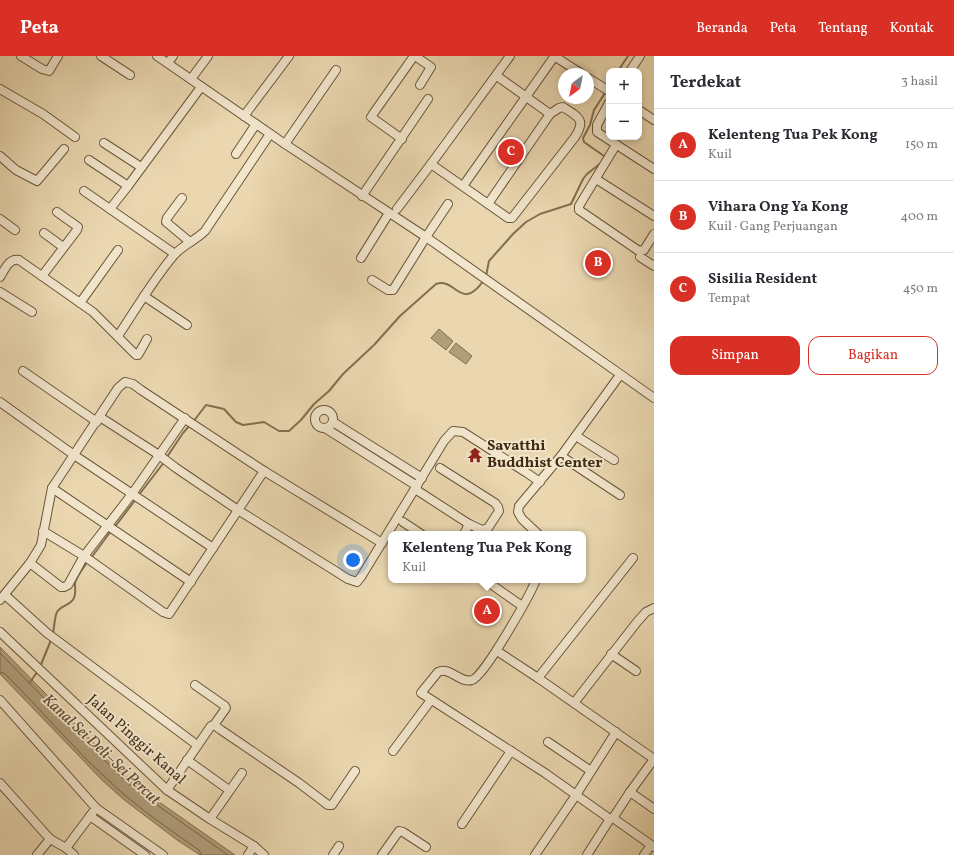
<!DOCTYPE html>
<html lang="id">
<head>
<meta charset="utf-8">
<style>
	body { margin:0; font-family:Vollkorn,serif; background:#f2f2f3; color:#2b2b33 }
	.controls { position:absolute; right:12px; top:12px; display:grid; overflow:hidden; border-radius:8px; box-shadow:0 2px 6px #0003 }
	.controls button { width:36px; height:36px; display:grid; place-items:center; padding:0; border:0; border-bottom:1px solid #e1e1e2; background:#fff; color:#2b2b33; font:20px sans-serif }
	.compass { position:absolute; left:558px; top:12px; width:36px; height:36px; border-radius:50%; background:#fff; box-shadow:0 2px 6px #0003; rotate:212deg }
	.you { position:absolute; left:353px; top:504px; width:14px; height:14px; margin:-10px; border:3px solid #fff; border-radius:50%; background:#1a73e8; box-shadow:0 0 0 6px #1a73e833 }
	.badge { display:grid; place-items:center; width:26px; height:26px; border-radius:50%; background:#d93025; color:#fff; font-size:13px; font-weight:700 }
	.pin { position:absolute; translate:-50% -50%; border:2px solid #fff; box-shadow:0 1px 4px #0006 }
	.popup { position:absolute; left:388px; top:475px; width:198px; height:52px; box-sizing:border-box; display:grid; place-content:center; border-radius:8px; background:#fff; filter:drop-shadow(0 1px 3px #0005); font-size:13px; white-space:nowrap; color:#7c7c81 }
	.popup b { font-size:15px; color:#2b2b33 }
	.popup::after { content:''; position:absolute; left:50%; top:100%; margin-left:-8px; border:8px solid transparent; border-top-color:#fff }
	.list { margin:0; padding:0; list-style:none }
	h2 { display:flex; justify-content:space-between; align-items:center; height:52px; margin:0; padding:0 16px; font-size:17px }
	h2 small { font-size:13px; font-weight:400; color:#7c7c81 }
	.list li { display:grid; grid-template-columns:26px 1fr auto; gap:12px; align-items:center; box-sizing:border-box; height:72px; padding:0 16px; border-top:1px solid #e1e1e2 }
	.list b { display:block; font-size:15px; white-space:nowrap }
	.list p { margin:0; font-size:13px; white-space:nowrap; color:#7c7c81 }
	.list em { font-size:13px; font-style:normal; color:#7c7c81 }
	.actions { display:flex; gap:8px; padding:12px 16px }
	.actions a { flex:1; padding:9px 0; border:1px solid #d93025; border-radius:12px; text-align:center; font-size:14px; color:#d93025 }
	.actions .main { background:#d93025; color:#fff }
	.map { position:relative; flex:none; width:654px; height:799px; overflow:hidden }
	header { display:flex; align-items:center; gap:24px; box-sizing:border-box; height:56px; padding:0 20px; background:#d93025; color:#fff }
	header strong { font-size:19px }
	nav { display:flex; gap:22px; margin-inline-start:auto; font-size:14px }
	main { display:flex }
	aside { flex:1; background:#fff }
	.map>svg:first-child { display:block }
	.water { fill:#b09d7a; stroke:#836f50 }
	.lines { fill:none; stroke-linecap:round; stroke-linejoin:round }
	.shore { stroke:#786446; stroke-width:1 }
	.stream { stroke:#836f50; stroke-width:2 }
	.minor-casing { stroke:#6a563a; stroke-width:10 }
	.minor { stroke:#f1e5cc; stroke-width:8 }
	.labels { text-anchor:middle; dominant-baseline:central; stroke-width:4; stroke-linejoin:round; paint-order:stroke }
	.poi-label { font-size:15px; font-weight:bold; fill:#402b12; stroke:#f1e5cc; text-anchor:start }
	.street-label { font-size:15px; fill:#402b12; stroke:#f1e5cc }
	.water-label { font-size:16px; font-style:italic; fill:#5c482c; stroke:#f1e5cc }
</style>
</head>
<body>
<header>
<strong>Peta</strong>
<nav><a>Beranda</a><a>Peta</a><a>Tentang</a><a>Kontak</a></nav>
</header>
<main>
<div class="map">
<svg width="654" height="799" viewBox="0 0 654 799">
	<rect width="100%" height="100%" fill="#ead7b0"/>
	<filter id="stains"><feTurbulence type="fractalNoise" baseFrequency=".005" numOctaves="4"/><feColorMatrix values="0 0 0 0 .2 0 0 0 0 .09 0 0 0 0 .02 0 0 0 .5 -.17"/></filter>
	<radialGradient id="worn" r=".72"><stop offset=".6" stop-color="#630" stop-opacity="0"/><stop offset="1" stop-color="#630" stop-opacity=".3"/></radialGradient>
	<!-- water -->
	<g class="water">
		<path d="M439,273L453,285L446,294L431,282Z"/>
		<path d="M456,287L472,300L466,308L449,296Z"/>
		<path d="M0,591L126,720L142,734L235,799H200L177,784L123,743L102,724L0,618Z"/>
	</g>
	<g class="lines">
		<!-- shore -->
		<g class="shore">
			<path d="M0,597L123,723L140,737L228,799"/>
			<path d="M0,616L4,617C39,651 70,689 106,722C134,749 167,772 199,794L201,799"/>
		</g>
		<!-- stream -->
		<g class="stream">
			<path d="M618,15L628,0"/>
			<path d="M604,102V100L584,86L583,82L590,69L594,54L605,37"/>
			<path d="M486,220L489,205L513,178L526,166L540,158L571,148L583,123L587,118L601,107"/>
			<path d="M193,366L206,349L224,353L236,366L243,369L264,366L279,375H289L301,364L314,348L329,335L343,318L374,289L400,260L436,228C456,221 461,257 484,224"/>
			<path d="M167,401L183,377L190,369"/>
			<path d="M138,440L165,405"/>
			<path d="M114,472L136,443"/>
			<path d="M91,502L111,475"/>
			<path d="M53,577C54,573 55,559 57,556C61,549 70,550 74,542C76,537 75,533 75,527C77,519 84,511 88,505"/>
			<path d="M40,611L51,584"/>
			<path d="M30,626L38,615"/>
		</g>
		<!-- minor casing -->
		<g class="minor-casing">
			<g id="minor">
				<path d="M21,0L42,13L49,15L58,0"/>
				<path d="M101,0L130,19"/>
				<path d="M157,0L285,88L426,181L654,342"/>
				<path d="M415,0L431,11L420,29"/>
				<path d="M554,0L582,18"/>
				<path d="M168,7L173,0"/>
				<path d="M630,15L640,0"/>
				<path d="M588,22L609,35"/>
				<path d="M191,23L208,0"/>
				<path d="M0,33L43,58L75,81"/>
				<path d="M609,47L597,69V76L654,113"/>
				<path d="M639,54L654,64"/>
				<path d="M373,58L414,0"/>
				<path d="M244,60L289,0"/>
				<path d="M371,61L402,83"/>
				<path d="M104,87L141,111"/>
				<path d="M285,88L336,14"/>
				<path d="M616,89L579,150V154L639,195L644,194L654,178"/>
				<path d="M236,98L256,68"/>
				<path d="M0,100L16,114L37,125L64,93"/>
				<path d="M89,104L128,130"/>
				<path d="M431,108L508,162H512L575,81C586,64 579,61 563,51L559,52L550,58"/>
				<path d="M596,123L654,160"/>
				<path d="M463,130L554,1"/>
				<path d="M84,135L175,198"/>
				<path d="M362,140L428,43"/>
				<path d="M182,142L167,162L166,166L190,186"/>
				<path d="M488,148L550,58L497,20"/>
				<path d="M110,153L128,130L201,31"/>
				<path d="M397,153L431,108L510,0"/>
				<path d="M0,163L15,174"/>
				<path d="M44,177L63,191"/>
				<path d="M640,201L654,210"/>
				<path d="M361,202L389,157"/>
				<path d="M42,220L77,174L78,171L57,156"/>
				<path d="M0,221C5,213 9,202 19,204L93,256L136,299H138L147,283"/>
				<path d="M372,224L388,234H393L426,181L448,148"/>
				<path d="M0,236L32,256"/>
				<path d="M144,240L187,269"/>
				<path d="M80,247L118,194"/>
				<path d="M118,280C136,253 153,224 174,199C183,189 196,184 205,175L270,78"/>
				<path d="M23,315L97,366"/>
				<path d="M0,346L74,399L213,492"/>
				<circle cx="324" cy="363" r="9"/>
				<path d="M100,361L159,399L176,412L238,454L348,523L357,526L361,521L444,385L453,375L463,376L527,417L540,426"/>
				<path d="M333,366L422,422"/>
				<path d="M325,372L417,430"/>
				<path d="M576,380L614,404"/>
				<path d="M561,400L620,439"/>
				<path d="M440,412L495,447L498,451L499,455L488,472L482,474L469,468"/>
				<path d="M264,415L382,487"/>
				<path d="M52,432L191,526"/>
				<path d="M415,433L469,468L464,478"/>
				<path d="M403,466L421,478"/>
				<path d="M538,478L522,463L518,456L519,450L561,400L620,319"/>
				<path d="M30,507L61,531H64L68,529L84,500L132,438L185,362"/>
				<path d="M485,524L522,550"/>
				<path d="M536,524C530,539 484,621 472,624C460,628 450,610 438,616L421,637L545,717L610,763L613,762L654,791"/>
				<path d="M5,539L47,577L193,686"/>
				<path d="M0,544L30,507L41,489L52,432L118,332L125,326L133,328L141,334L264,415L169,558L163,556L84,500L43,475"/>
				<path d="M0,576L167,734L210,763L254,790L264,799"/>
				<path d="M497,595L538,622L654,703"/>
				<path d="M611,598L636,615"/>
				<path d="M538,622L633,502"/>
				<path d="M195,629L225,650L226,652L214,669"/>
				<path d="M0,644L96,752L163,799"/>
				<path d="M574,647L637,566L646,556L654,552"/>
				<path d="M548,686L591,715"/>
				<path d="M393,695L431,644"/>
				<path d="M187,704L229,734"/>
				<path d="M0,727L50,783"/>
				<path d="M167,734L211,670L214,669L221,674L299,727L328,749H332L355,715"/>
				<path d="M630,736L654,753"/>
				<path d="M90,760L145,799"/>
				<path d="M613,762L630,736L654,703"/>
				<path d="M210,763L242,717"/>
				<path d="M462,768L511,695"/>
				<path d="M37,799L50,783L66,792"/>
				<path d="M74,799L66,792L93,756"/>
				<path d="M248,799L254,790"/>
				<path d="M333,799L339,790"/>
				<path d="M382,799L399,775L403,776L426,791"/>
				<path d="M535,799L576,739L616,676"/>
				<path d="M587,799L610,763"/>
				<path d="M644,799L651,789"/>
			</g>
		</g>
		<!-- minor -->
		<use href="#minor" class="minor"/>
	</g>
	<!-- icons -->
	<defs>
		<g id="temple-bare" transform="scale(1.2)"><path d="M0-6L5-2H3V0L6.5 2.5H4V6H1.5V3h-3V6H-4V2.5H-6.5L-3 0V-2H-5Z" fill="#8f2418" stroke="#f1e5cc" stroke-width="2.5" paint-order="stroke"/></g>
	</defs>
	<g fill-rule="evenodd">
		<use href="#temple-bare" x="475" y="399"/>
	</g>
	<g class="labels">
		<!-- poi labels -->
		<g class="poi-label">
			<text x="487" y="390">Savatthi<tspan x="487" dy="17">Buddhist Center</tspan></text>
		</g>
		<!-- street labels -->
		<g class="street-label">
			<text transform="translate(136 684) rotate(42)">Jalan Pinggir Kanal</text>
		</g>
		<!-- water labels -->
		<g class="water-label">
			<text transform="translate(101 694) rotate(43)">Kanal Sei Deli–Sei Percut</text>
		</g>
	</g>
	<rect width="100%" height="100%" filter="url(#stains)"/>
	<rect width="100%" height="100%" fill="url(#worn)"/>
</svg>
<div class="controls">
<button>+</button>
<button>−</button>
</div>
<svg class="compass" viewBox="-18 -18 36 36"><path d="M0-13l5 13h-10z" fill="#e53935"/><path d="M0 13l5-13h-10z" fill="#7c7c81"/></svg>
<div class="you"></div>
<div class="pin badge" style="left:487px;top:555px">A</div>
<div class="popup"><b>Kelenteng Tua Pek Kong</b>Kuil</div>
<div class="pin badge" style="left:598px;top:207px">B</div>
<div class="pin badge" style="left:511px;top:96px">C</div>
</div>
<aside>
<h2>Terdekat<small>3 hasil</small></h2>
<ul class="list">
<li><span class="badge">A</span><div><b>Kelenteng Tua Pek Kong</b><p>Kuil</p></div><em>150 m</em></li>
<li><span class="badge">B</span><div><b>Vihara Ong Ya Kong</b><p>Kuil · Gang Perjuangan</p></div><em>400 m</em></li>
<li><span class="badge">C</span><div><b>Sisilia Resident</b><p>Tempat</p></div><em>450 m</em></li>
</ul>
<div class="actions"><a class="main">Simpan</a><a>Bagikan</a></div>
</aside>
</main>
</body>
</html>
